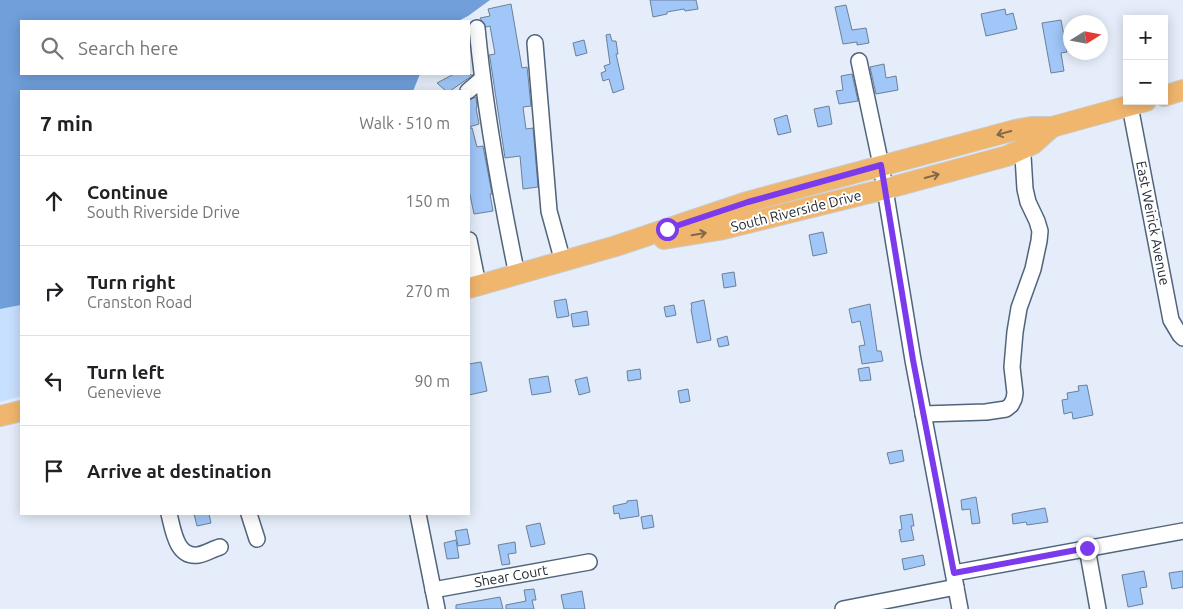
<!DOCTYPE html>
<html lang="en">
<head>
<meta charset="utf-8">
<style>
	body { margin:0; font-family:Ubuntu,sans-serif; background:#f6f6f6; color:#202124 }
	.controls { position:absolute; right:15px; top:15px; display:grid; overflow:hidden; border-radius:0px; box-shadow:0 2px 12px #0003 }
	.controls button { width:45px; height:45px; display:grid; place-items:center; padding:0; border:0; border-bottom:1px solid #e0e0e0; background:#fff; color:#202124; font:25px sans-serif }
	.compass { position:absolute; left:1063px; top:15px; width:45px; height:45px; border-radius:50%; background:#fff; box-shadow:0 2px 12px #0003; rotate:79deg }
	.stop { position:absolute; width:15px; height:15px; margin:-11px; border:4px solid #7c3aed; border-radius:50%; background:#fff }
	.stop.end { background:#7c3aed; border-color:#fff; box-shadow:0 1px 5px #0008 }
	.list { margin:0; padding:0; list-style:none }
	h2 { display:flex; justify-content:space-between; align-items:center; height:65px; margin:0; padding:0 20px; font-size:21px }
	h2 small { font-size:16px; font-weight:400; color:#757577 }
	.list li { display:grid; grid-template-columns:32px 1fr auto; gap:15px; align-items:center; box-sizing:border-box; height:90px; padding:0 20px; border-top:1px solid #e0e0e0 }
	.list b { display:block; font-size:19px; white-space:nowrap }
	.list p { margin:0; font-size:16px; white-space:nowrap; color:#757577 }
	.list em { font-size:16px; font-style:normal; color:#757577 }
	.icon { flex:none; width:28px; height:28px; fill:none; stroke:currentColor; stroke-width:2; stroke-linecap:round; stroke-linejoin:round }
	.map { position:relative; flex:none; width:1183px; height:609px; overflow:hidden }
	.search { position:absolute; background:#fff; box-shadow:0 2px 12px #0003; left:20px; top:20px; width:450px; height:55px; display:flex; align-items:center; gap:12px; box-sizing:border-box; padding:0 18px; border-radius:0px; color:#757577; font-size:19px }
	.panel { position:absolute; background:#fff; box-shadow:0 2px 12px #0003; left:20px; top:90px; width:450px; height:425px; border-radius:0px }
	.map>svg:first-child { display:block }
	.green { fill:#c8e0ff }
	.water { fill:#709fda }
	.building { fill:#a1c7f8; stroke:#6b8099 }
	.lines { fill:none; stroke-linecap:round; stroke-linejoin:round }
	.minor-casing { stroke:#50647c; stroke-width:18 }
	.major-casing { stroke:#caccce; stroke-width:22 }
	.minor { stroke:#fff; stroke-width:15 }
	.major { stroke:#f1b66d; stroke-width:20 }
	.oneway { stroke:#7f694e }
	.route { stroke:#7c3aed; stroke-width:6 }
	.labels { text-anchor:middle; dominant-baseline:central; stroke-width:4; stroke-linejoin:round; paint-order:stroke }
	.street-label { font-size:14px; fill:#212a34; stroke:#fff }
</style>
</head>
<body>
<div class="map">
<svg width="1183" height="609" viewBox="0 0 1183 609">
	<rect width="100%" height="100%" fill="#e4edf9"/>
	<!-- green -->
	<path class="green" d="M21,305V396L0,402V309Z"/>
	<!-- water -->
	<path class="water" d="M0,0H490L468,16L458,21H21V74H420L413,91H21V305L0,309Z"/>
	<!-- building -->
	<g class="building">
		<path d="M650,0H696L698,9L685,11L684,9L667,12V14L653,17Z"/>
		<path d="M511,4L522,68L527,67L528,76L531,106L523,107L526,129L533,128L538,187L523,189L520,156L505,158L490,58L489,55L495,54L490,26L486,27L480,18L490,16L488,9Z"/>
		<path d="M846,5L852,30L866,28L869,43L857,45V42L843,44L835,7Z"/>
		<path d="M1005,9L1006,15L1013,13L1017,29L986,36L981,14Z"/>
		<path d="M1061,20L1067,52L1061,53L1064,71L1051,73L1042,23Z"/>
		<path d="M610,34L612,41H616L618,54H616L624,89L613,93L609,79L603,81L601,73L606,71L604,66L610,64L606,35Z"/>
		<path d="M584,40L587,53L576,56L573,43Z"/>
		<path d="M884,64L886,78L896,76L898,90L876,94L870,67Z"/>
		<path d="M454,74L473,75L450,91H446L437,83Z"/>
		<path d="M852,74L858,101L839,104L836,91L843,90L841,76Z"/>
		<path d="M476,97L477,107L476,108L479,124L469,127V100Z"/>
		<path d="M829,106L832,124L818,127L814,109Z"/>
		<path d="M787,115L791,132L778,135L774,119Z"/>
		<path d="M469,128H472L477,147L483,146L492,194H490L493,211L474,214L469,190Z"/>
		<path d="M823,232L827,253L813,256L809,235Z"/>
		<path d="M734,272L736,286L724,288L722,274Z"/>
		<path d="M566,299L569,316L557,318L554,301Z"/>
		<path d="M704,300L711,340L697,343L691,309L692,308L691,303Z"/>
		<path d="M870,304L877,351H881L883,361L862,364L859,346L865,345L860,321L852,323L849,309Z"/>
		<path d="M674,305L676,315L666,317L664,307Z"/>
		<path d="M587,311L589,325L573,327L571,314Z"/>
		<path d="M727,336L729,345L719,347L717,339Z"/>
		<path d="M481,362L487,391L469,395V364Z"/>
		<path d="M869,367L871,380L860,381L858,369Z"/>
		<path d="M640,369L641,379L628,381L627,371Z"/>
		<path d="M548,376L551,392L532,395L529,379Z"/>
		<path d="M587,377L590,392L579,395L575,380Z"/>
		<path d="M1087,385L1093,415L1073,419L1072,412L1064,414L1062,400L1068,399L1067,393L1079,391L1078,386Z"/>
		<path d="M688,389L690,401L680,403L678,391Z"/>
		<path d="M902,450L904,461L890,464L887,453Z"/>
		<path d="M976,497L980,523L972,524L970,509L962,510L961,500Z"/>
		<path d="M637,500L639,516L620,519L619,513L614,514L613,506L627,503V501Z"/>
		<path d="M1045,508L1048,522L1027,525L1026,522L1013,524L1012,514Z"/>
		<path d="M194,514H209L211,523L197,526Z"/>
		<path d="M912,514L914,526H911L914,540L901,542L899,530L902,529L900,516Z"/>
		<path d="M652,515L654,527L643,529L641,517Z"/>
		<path d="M540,523L545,544L531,547L526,526Z"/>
		<path d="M467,529L470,544L458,546L455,531Z"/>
		<path d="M456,540L459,558L447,559L444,543Z"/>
		<path d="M515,542L516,553L508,554L510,564L502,565L498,545Z"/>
		<path d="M923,555L925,565L904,570L902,559Z"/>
		<path d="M1144,571L1147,587L1140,588L1143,604L1128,607L1122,575Z"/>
		<path d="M1183,571V587L1172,589L1169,573Z"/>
		<path d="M534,589L536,600H532L534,609H506V605L526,601L524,590Z"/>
		<path d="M582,591L585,609H564L561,595Z"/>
		<path d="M500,597L503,609H456V605Z"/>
	</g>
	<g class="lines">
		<!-- minor casing -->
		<g class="minor-casing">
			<g id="minor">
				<path d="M477,28C485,111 500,193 517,275"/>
				<path d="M535,43L549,211L563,262"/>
				<path d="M859,61L881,165L913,360L960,609"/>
				<path d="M468,91L482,79"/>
				<path d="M1130,106L1171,320L1180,335L1183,338"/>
				<path d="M469,240L478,285"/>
				<path d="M923,414L986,412L1006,409L1011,405L1014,399L1015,393L1012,367L1015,332L1019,308L1033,269L1039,241L1040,231L1037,221L1028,202L1025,189L1023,156L1020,151"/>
				<path d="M169,514C173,529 176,558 198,555C205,554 213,549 220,547"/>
				<path d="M249,514L257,539"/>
				<path d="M418,514L437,609"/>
				<path d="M1087,548L1098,609"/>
				<path d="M954,573L1183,531"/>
				<path d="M433,590L589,562"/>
				<path d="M843,609L956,587"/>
			</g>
		</g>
		<!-- major casing -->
		<g class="major-casing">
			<g id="major">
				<path d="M1164,96L1183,90"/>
				<path d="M664,239L719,230L885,189L1007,156L1033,144L1052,127"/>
				<path d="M469,288L616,246L747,202L1015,130L1031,127H1052L1146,101"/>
				<path d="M0,416L21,411"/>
			</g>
		</g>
		<!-- minor -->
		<use href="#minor" class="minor"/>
		<!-- major -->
		<use href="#major" class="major"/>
	</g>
	<!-- one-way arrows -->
	<defs><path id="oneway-shaft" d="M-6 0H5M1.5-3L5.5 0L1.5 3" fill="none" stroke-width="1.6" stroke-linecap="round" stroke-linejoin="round" transform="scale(1.25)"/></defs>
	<g class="oneway">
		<use href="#oneway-shaft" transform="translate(1004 133) rotate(165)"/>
		<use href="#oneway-shaft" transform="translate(932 176) rotate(-15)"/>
		<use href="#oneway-shaft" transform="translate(699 234) rotate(-9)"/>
	</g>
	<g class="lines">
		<!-- route -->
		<path class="route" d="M667,229L748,202L881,165L913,360L954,573L1087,548"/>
	</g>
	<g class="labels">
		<!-- street labels -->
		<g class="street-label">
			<text transform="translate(796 211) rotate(-14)">South Riverside Drive</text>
			<text transform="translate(1153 223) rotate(79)">East Weirick Avenue</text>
			<text transform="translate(511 576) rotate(-10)">Shear Court</text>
		</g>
	</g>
</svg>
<div class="controls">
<button>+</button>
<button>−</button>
</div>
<svg class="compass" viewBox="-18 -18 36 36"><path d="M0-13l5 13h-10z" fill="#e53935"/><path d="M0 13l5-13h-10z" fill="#757577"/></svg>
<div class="stop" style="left:667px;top:229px"></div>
<div class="stop end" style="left:1087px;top:548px"></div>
<div class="search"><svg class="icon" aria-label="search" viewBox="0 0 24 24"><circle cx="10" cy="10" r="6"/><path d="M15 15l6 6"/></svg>Search here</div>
<section class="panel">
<h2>7 min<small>Walk · 510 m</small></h2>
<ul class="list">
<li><svg class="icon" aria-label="ahead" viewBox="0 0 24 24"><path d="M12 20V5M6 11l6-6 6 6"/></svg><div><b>Continue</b><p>South Riverside Drive</p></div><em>150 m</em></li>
<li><svg class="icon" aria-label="right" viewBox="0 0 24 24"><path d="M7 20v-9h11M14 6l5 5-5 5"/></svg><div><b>Turn right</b><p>Cranston Road</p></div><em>270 m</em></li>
<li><svg class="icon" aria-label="left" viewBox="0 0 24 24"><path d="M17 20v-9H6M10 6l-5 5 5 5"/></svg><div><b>Turn left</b><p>Genevieve</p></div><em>90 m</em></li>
<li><svg class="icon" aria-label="arrive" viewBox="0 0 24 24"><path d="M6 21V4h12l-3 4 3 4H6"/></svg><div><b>Arrive at destination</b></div></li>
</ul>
</section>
</div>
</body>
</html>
